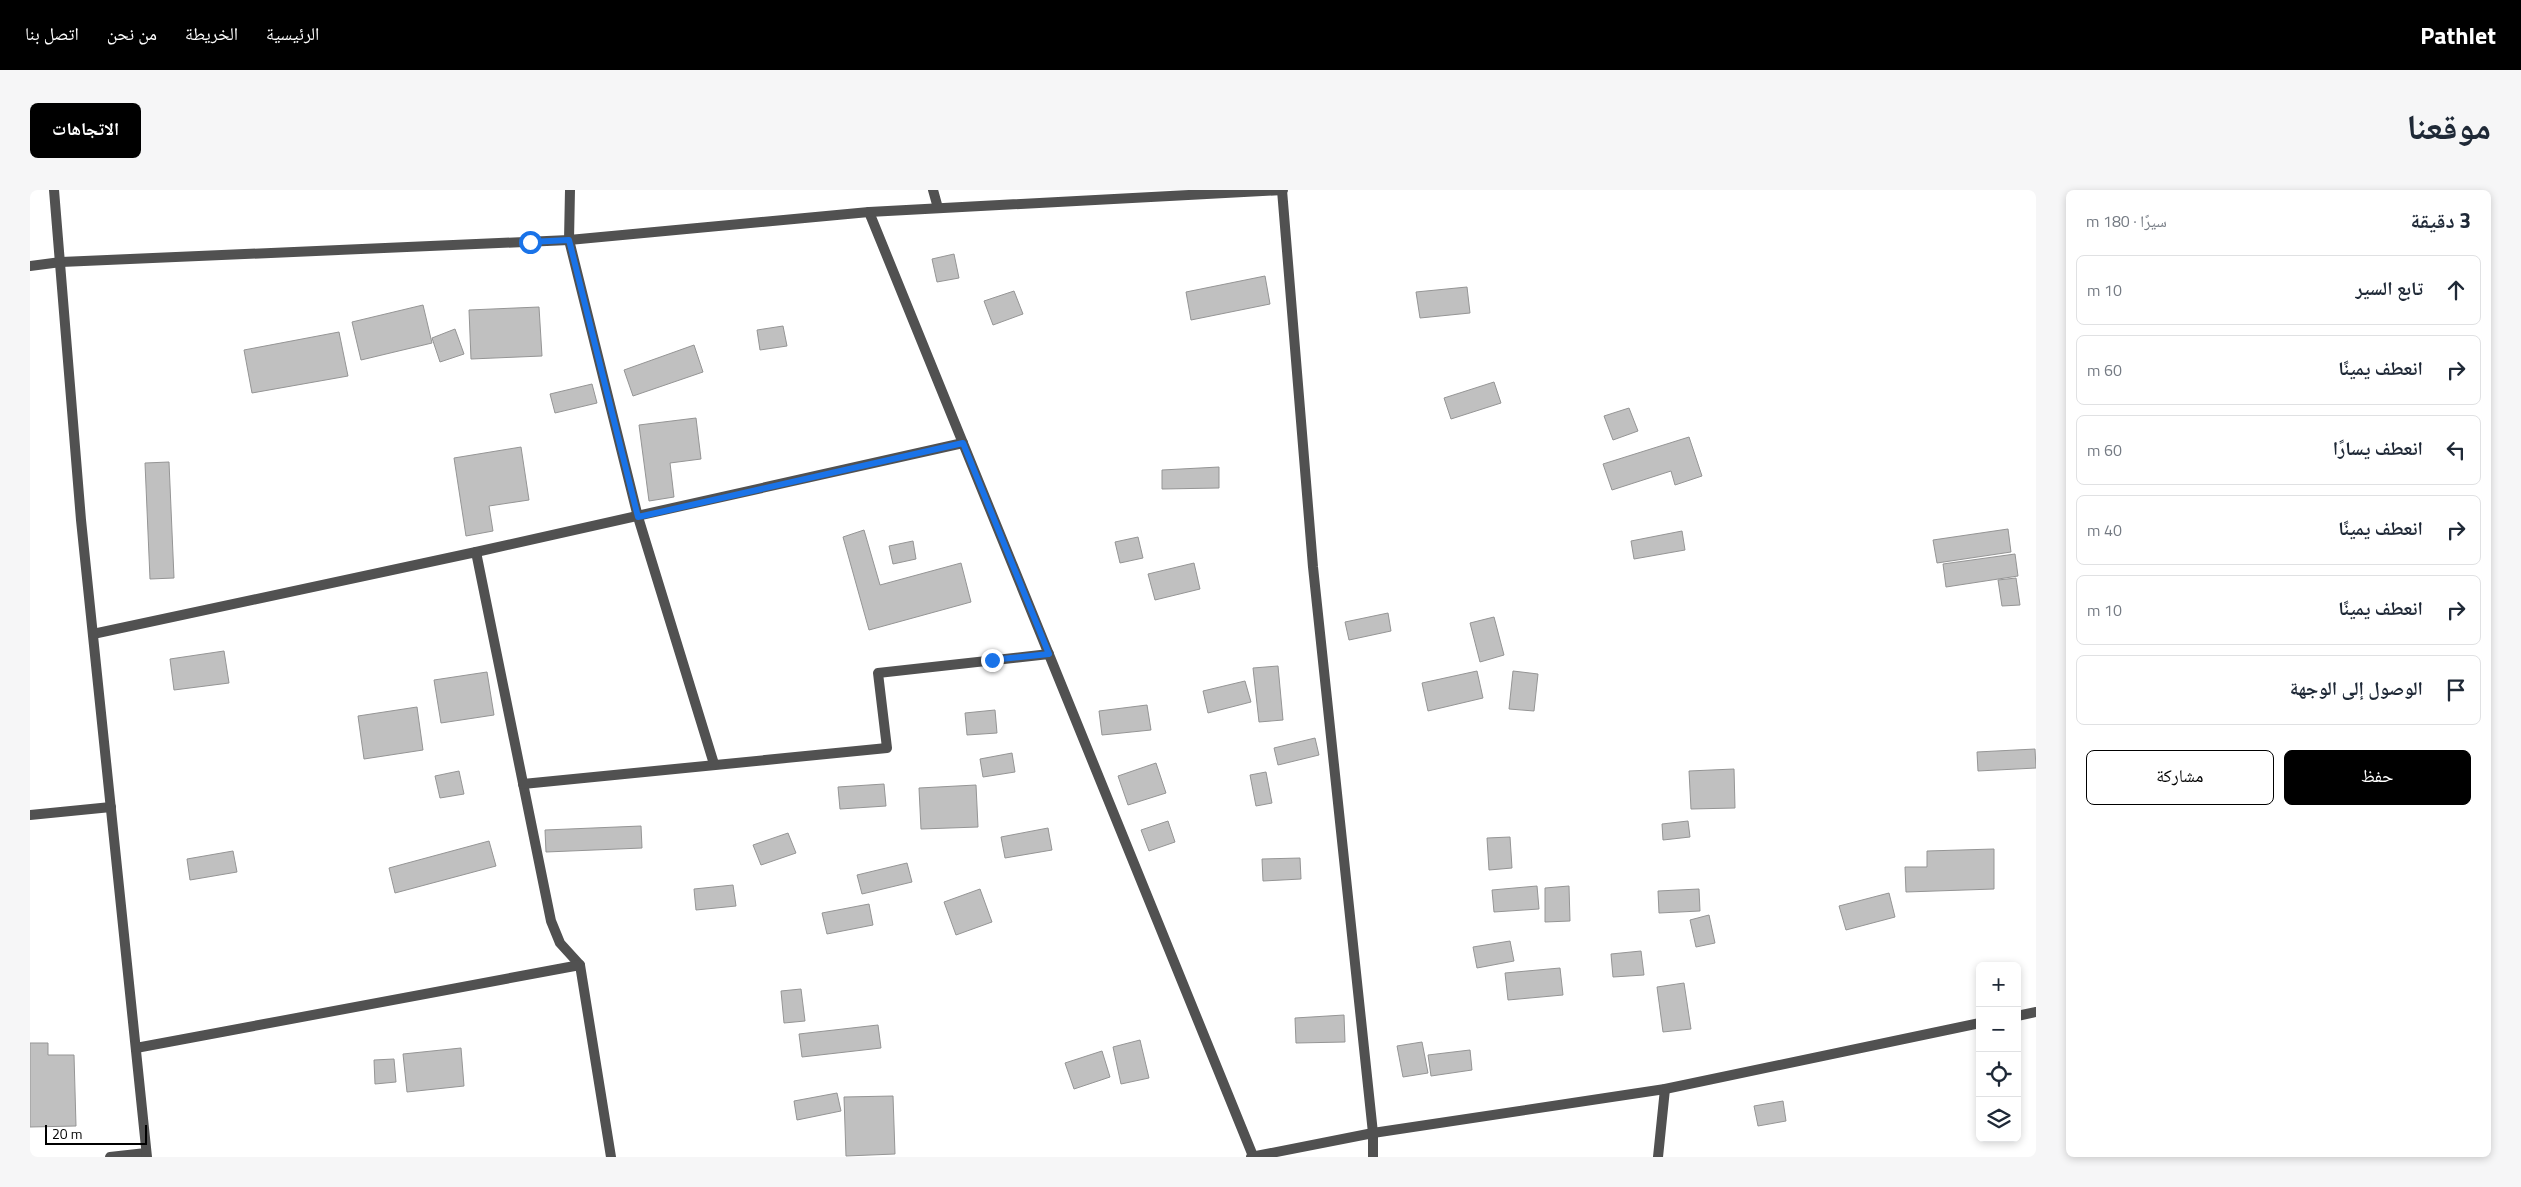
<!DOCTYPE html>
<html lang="ar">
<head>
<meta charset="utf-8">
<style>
	body { margin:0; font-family:"Titillium Web","Noto Naskh Arabic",sans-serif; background:#f6f6f7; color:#1f2937; direction:rtl }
	.controls { position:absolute; right:15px; bottom:15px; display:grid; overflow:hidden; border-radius:8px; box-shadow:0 2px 8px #0003 }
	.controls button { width:45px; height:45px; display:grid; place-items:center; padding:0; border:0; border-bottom:1px solid #e0e1e3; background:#fff; color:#1f2937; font:25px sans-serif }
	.scale { position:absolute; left:15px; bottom:12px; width:102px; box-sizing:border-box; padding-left:5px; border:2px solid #000; border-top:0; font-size:14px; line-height:18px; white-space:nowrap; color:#000; -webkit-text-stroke:4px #fff; paint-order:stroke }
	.stop { position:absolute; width:15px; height:15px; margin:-11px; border:4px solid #1a73e8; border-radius:50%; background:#fff }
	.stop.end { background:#1a73e8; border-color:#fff; box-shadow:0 1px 5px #0008 }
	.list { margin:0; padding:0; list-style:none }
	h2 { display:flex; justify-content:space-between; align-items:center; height:65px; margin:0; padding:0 20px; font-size:21px }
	h2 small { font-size:16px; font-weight:400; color:#747a83 }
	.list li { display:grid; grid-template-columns:32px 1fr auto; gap:15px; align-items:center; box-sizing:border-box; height:70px; margin:0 10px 10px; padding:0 10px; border:1px solid #e0e1e3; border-radius:8px }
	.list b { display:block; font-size:19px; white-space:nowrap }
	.list em { font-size:16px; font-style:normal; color:#747a83 }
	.actions { display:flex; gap:10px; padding:15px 20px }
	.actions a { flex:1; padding:11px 0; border:1px solid #000; border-radius:8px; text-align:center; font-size:18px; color:#000 }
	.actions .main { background:#000; color:#fff }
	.icon { flex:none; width:28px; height:28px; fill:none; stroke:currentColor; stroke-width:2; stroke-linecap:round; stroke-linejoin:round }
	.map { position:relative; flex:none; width:2006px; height:967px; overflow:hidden; direction:ltr; border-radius:8px }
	header { display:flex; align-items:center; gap:30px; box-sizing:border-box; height:70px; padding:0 25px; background:#000; color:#fff }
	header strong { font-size:24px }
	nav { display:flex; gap:28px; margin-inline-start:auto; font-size:18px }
	.intro { display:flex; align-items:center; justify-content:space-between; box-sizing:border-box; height:120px; padding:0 30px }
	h1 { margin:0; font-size:35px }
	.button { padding:12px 22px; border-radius:8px; background:#000; color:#fff; font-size:18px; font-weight:700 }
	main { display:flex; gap:30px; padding:0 30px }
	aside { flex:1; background:#fff; border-radius:8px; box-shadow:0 2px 8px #0003 }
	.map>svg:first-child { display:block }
	.building { fill:#c0c0c0; stroke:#959595 }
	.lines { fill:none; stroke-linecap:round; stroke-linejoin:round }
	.service { stroke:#515151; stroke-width:10 }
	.minor { stroke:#515151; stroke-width:10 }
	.tertiary { stroke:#515151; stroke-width:10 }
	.route { stroke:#1a73e8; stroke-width:6 }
</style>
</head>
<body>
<header>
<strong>Pathlet</strong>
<nav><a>الرئيسية</a><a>الخريطة</a><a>من نحن</a><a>اتصل بنا</a></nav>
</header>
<div class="intro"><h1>موقعنا</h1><a class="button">الاتجاهات</a></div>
<main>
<aside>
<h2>3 دقيقة<small>سيرًا · 180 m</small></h2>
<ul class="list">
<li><svg class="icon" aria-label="ahead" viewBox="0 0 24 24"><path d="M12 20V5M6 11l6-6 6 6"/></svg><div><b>تابع السير</b></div><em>10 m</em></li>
<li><svg class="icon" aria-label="right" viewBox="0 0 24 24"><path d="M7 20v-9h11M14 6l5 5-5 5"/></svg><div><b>انعطف يمينًا</b></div><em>60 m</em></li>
<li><svg class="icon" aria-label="left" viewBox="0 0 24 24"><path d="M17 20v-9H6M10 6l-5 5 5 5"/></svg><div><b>انعطف يسارًا</b></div><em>60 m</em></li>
<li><svg class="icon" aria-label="right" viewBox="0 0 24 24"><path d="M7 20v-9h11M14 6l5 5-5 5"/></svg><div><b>انعطف يمينًا</b></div><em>40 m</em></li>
<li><svg class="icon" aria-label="right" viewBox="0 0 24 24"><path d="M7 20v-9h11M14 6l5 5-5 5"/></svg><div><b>انعطف يمينًا</b></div><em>10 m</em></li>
<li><svg class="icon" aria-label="arrive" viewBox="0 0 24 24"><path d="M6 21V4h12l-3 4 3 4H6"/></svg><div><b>الوصول إلى الوجهة</b></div></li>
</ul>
<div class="actions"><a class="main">حفظ</a><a>مشاركة</a></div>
</aside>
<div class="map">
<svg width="2006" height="967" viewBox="0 0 2006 967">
	<rect width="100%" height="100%" fill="#fff"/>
	<!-- building -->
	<g class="building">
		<path d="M924,64L929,88L907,92L902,69Z"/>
		<path d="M1235,86L1240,114L1161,130L1156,102Z"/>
		<path d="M1437,97L1440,123L1390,128L1386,102Z"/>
		<path d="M984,101L993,124L963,135L954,111Z"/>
		<path d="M393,115L402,153L331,170L322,132Z"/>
		<path d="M509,117L512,166L441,169L439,120Z"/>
		<path d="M753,136L757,156L730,160L727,140Z"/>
		<path d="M425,139L434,164L410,172L402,148Z"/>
		<path d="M309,142L318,186L222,203L214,160Z"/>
		<path d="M664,155L673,182L603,206L594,180Z"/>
		<path d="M1464,192L1471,213L1421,229L1414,208Z"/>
		<path d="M562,194L567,213L525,223L520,204Z"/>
		<path d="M1599,218L1608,241L1583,250L1574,226Z"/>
		<path d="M666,228L671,269L640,273L644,307L619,311L609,235Z"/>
		<path d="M1659,247L1672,286L1645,295L1641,281L1582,300L1573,274Z"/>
		<path d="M491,257L499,310L459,316L463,341L436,346L424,268Z"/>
		<path d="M139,272L144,388L120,389L115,273Z"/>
		<path d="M1189,277V298L1132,299V280Z"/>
		<path d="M1978,339L1981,362L1907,373L1903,350Z"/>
		<path d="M834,340L850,395L931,373L941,412L839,440L813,347Z"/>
		<path d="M1652,341L1655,360L1604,369L1601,351Z"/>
		<path d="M1108,347L1113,368L1090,373L1085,352Z"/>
		<path d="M883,351L886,369L863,374L859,356Z"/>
		<path d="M1985,364L1988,386L1916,397L1913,374Z"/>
		<path d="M1164,373L1170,399L1125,410L1118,384Z"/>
		<path d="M1986,388L1990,415L1972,416L1968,390Z"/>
		<path d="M1358,423L1361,441L1319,450L1315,432Z"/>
		<path d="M1464,427L1474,465L1450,472L1440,433Z"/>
		<path d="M194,461L199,493L144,500L140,469Z"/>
		<path d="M1248,476L1253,530L1229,532L1223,478Z"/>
		<path d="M1447,481L1453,508L1398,521L1392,493Z"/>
		<path d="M1483,481L1508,484L1504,521L1479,519Z"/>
		<path d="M457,482L464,525L411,533L404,490Z"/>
		<path d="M1215,491L1221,512L1178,523L1173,501Z"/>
		<path d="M1117,515L1121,540L1072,545L1069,521Z"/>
		<path d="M387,517L393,560L334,569L328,526Z"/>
		<path d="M965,520L967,543L937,545L935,523Z"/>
		<path d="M1285,548L1289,565L1248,575L1244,558Z"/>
		<path d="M2005,559L2006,578L1948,581L1947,562Z"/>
		<path d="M982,563L985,582L953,587L950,569Z"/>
		<path d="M1126,573L1136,603L1098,615L1088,586Z"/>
		<path d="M1704,579L1705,618L1661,619L1659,581Z"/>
		<path d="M429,581L434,604L410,608L405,586Z"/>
		<path d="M1236,582L1242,613L1226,616L1220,585Z"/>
		<path d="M854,594L856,616L810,619L808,597Z"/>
		<path d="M946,595L948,637L891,639L889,598Z"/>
		<path d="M1138,631L1145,652L1119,661L1111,640Z"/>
		<path d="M1658,631L1660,647L1633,650L1632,634Z"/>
		<path d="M611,636L612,658L516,662L515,640Z"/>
		<path d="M1018,638L1022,660L975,668L971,647Z"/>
		<path d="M758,643L766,663L731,675L723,655Z"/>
		<path d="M1480,647L1482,678L1459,680L1457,648Z"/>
		<path d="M459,651L466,676L365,703L359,678Z"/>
		<path d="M1964,659V699L1876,702L1875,677H1897V661Z"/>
		<path d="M203,661L207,682L160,690L157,669Z"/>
		<path d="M1270,668L1271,689L1233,691L1232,669Z"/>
		<path d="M877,673L882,692L832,704L827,685Z"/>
		<path d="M703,695L706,716L666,720L664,699Z"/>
		<path d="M1507,696L1509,719L1464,722L1462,700Z"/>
		<path d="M1539,696L1540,731L1515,732V698Z"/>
		<path d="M950,699L962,732L926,745L914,712Z"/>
		<path d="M1669,699L1670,721L1629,723L1628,701Z"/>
		<path d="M1859,703L1865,727L1816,740L1809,716Z"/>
		<path d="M839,714L843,735L797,744L792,723Z"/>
		<path d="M1679,725L1685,753L1666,757L1660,730Z"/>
		<path d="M1480,751L1484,771L1447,778L1443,757Z"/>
		<path d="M1611,761L1614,785L1583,787L1581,764Z"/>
		<path d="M1530,778L1533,805L1478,810L1475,783Z"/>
		<path d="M1654,793L1661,839L1633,842L1627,797Z"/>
		<path d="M771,799L775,831L754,833L751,801Z"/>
		<path d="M1314,825L1315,852L1266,853L1265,828Z"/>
		<path d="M848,835L851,858L772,867L769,844Z"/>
		<path d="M1110,850L1119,888L1091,894L1083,857Z"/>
		<path d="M1392,852L1398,883L1373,887L1367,856Z"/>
		<path d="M0,853H18V865H44L46,936L0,937Z"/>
		<path d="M431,858L434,896L377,902L373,864Z"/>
		<path d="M1440,860L1442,880L1401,886L1398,865Z"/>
		<path d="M1072,861L1080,887L1044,899L1035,873Z"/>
		<path d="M364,869L366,892L345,894L344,870Z"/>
		<path d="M807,903L811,921L767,930L764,911Z"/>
		<path d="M863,906L865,964L816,966L814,907Z"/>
		<path d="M1753,911L1756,931L1728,936L1724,916Z"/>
	</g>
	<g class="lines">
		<!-- service -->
		<g class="service">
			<path d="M446,362L933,253"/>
			<path d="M63,444L446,362L521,731L530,753L550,775"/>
			<path d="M493,594L857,558L848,483L1019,464"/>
			<path d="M106,858L550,775L581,967"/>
		</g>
		<!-- minor -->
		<g class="minor">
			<path d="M540,0L539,50L608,327L684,574"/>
			<path d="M903,0L908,18"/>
			<path d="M1252,0L1283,377L1343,943V967"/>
			<path d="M839,22L1223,966"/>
			<path d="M0,76L31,72L539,50L839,22L1253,0"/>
			<path d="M0,625L81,617"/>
			<path d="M1987,826L2006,822"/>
			<path d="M80,967L116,963"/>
			<path d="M1221,967L1343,943L1635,899L1950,833"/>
			<path d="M1628,967L1635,899"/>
		</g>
		<!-- tertiary -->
		<path class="tertiary" d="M24,0L51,330L117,967"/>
	</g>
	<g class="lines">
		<!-- route -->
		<path class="route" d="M500,52L539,50L608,327L933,253L1019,464L962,470"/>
	</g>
</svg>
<div class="controls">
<button>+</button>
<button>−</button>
<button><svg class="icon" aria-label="locate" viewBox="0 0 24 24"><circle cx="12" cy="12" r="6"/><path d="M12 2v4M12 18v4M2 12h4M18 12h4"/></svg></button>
<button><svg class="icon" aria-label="layers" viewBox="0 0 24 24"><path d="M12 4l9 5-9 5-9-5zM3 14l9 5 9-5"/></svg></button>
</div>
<div class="scale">20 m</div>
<div class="stop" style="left:500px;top:52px"></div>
<div class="stop end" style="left:962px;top:470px"></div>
</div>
</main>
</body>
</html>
